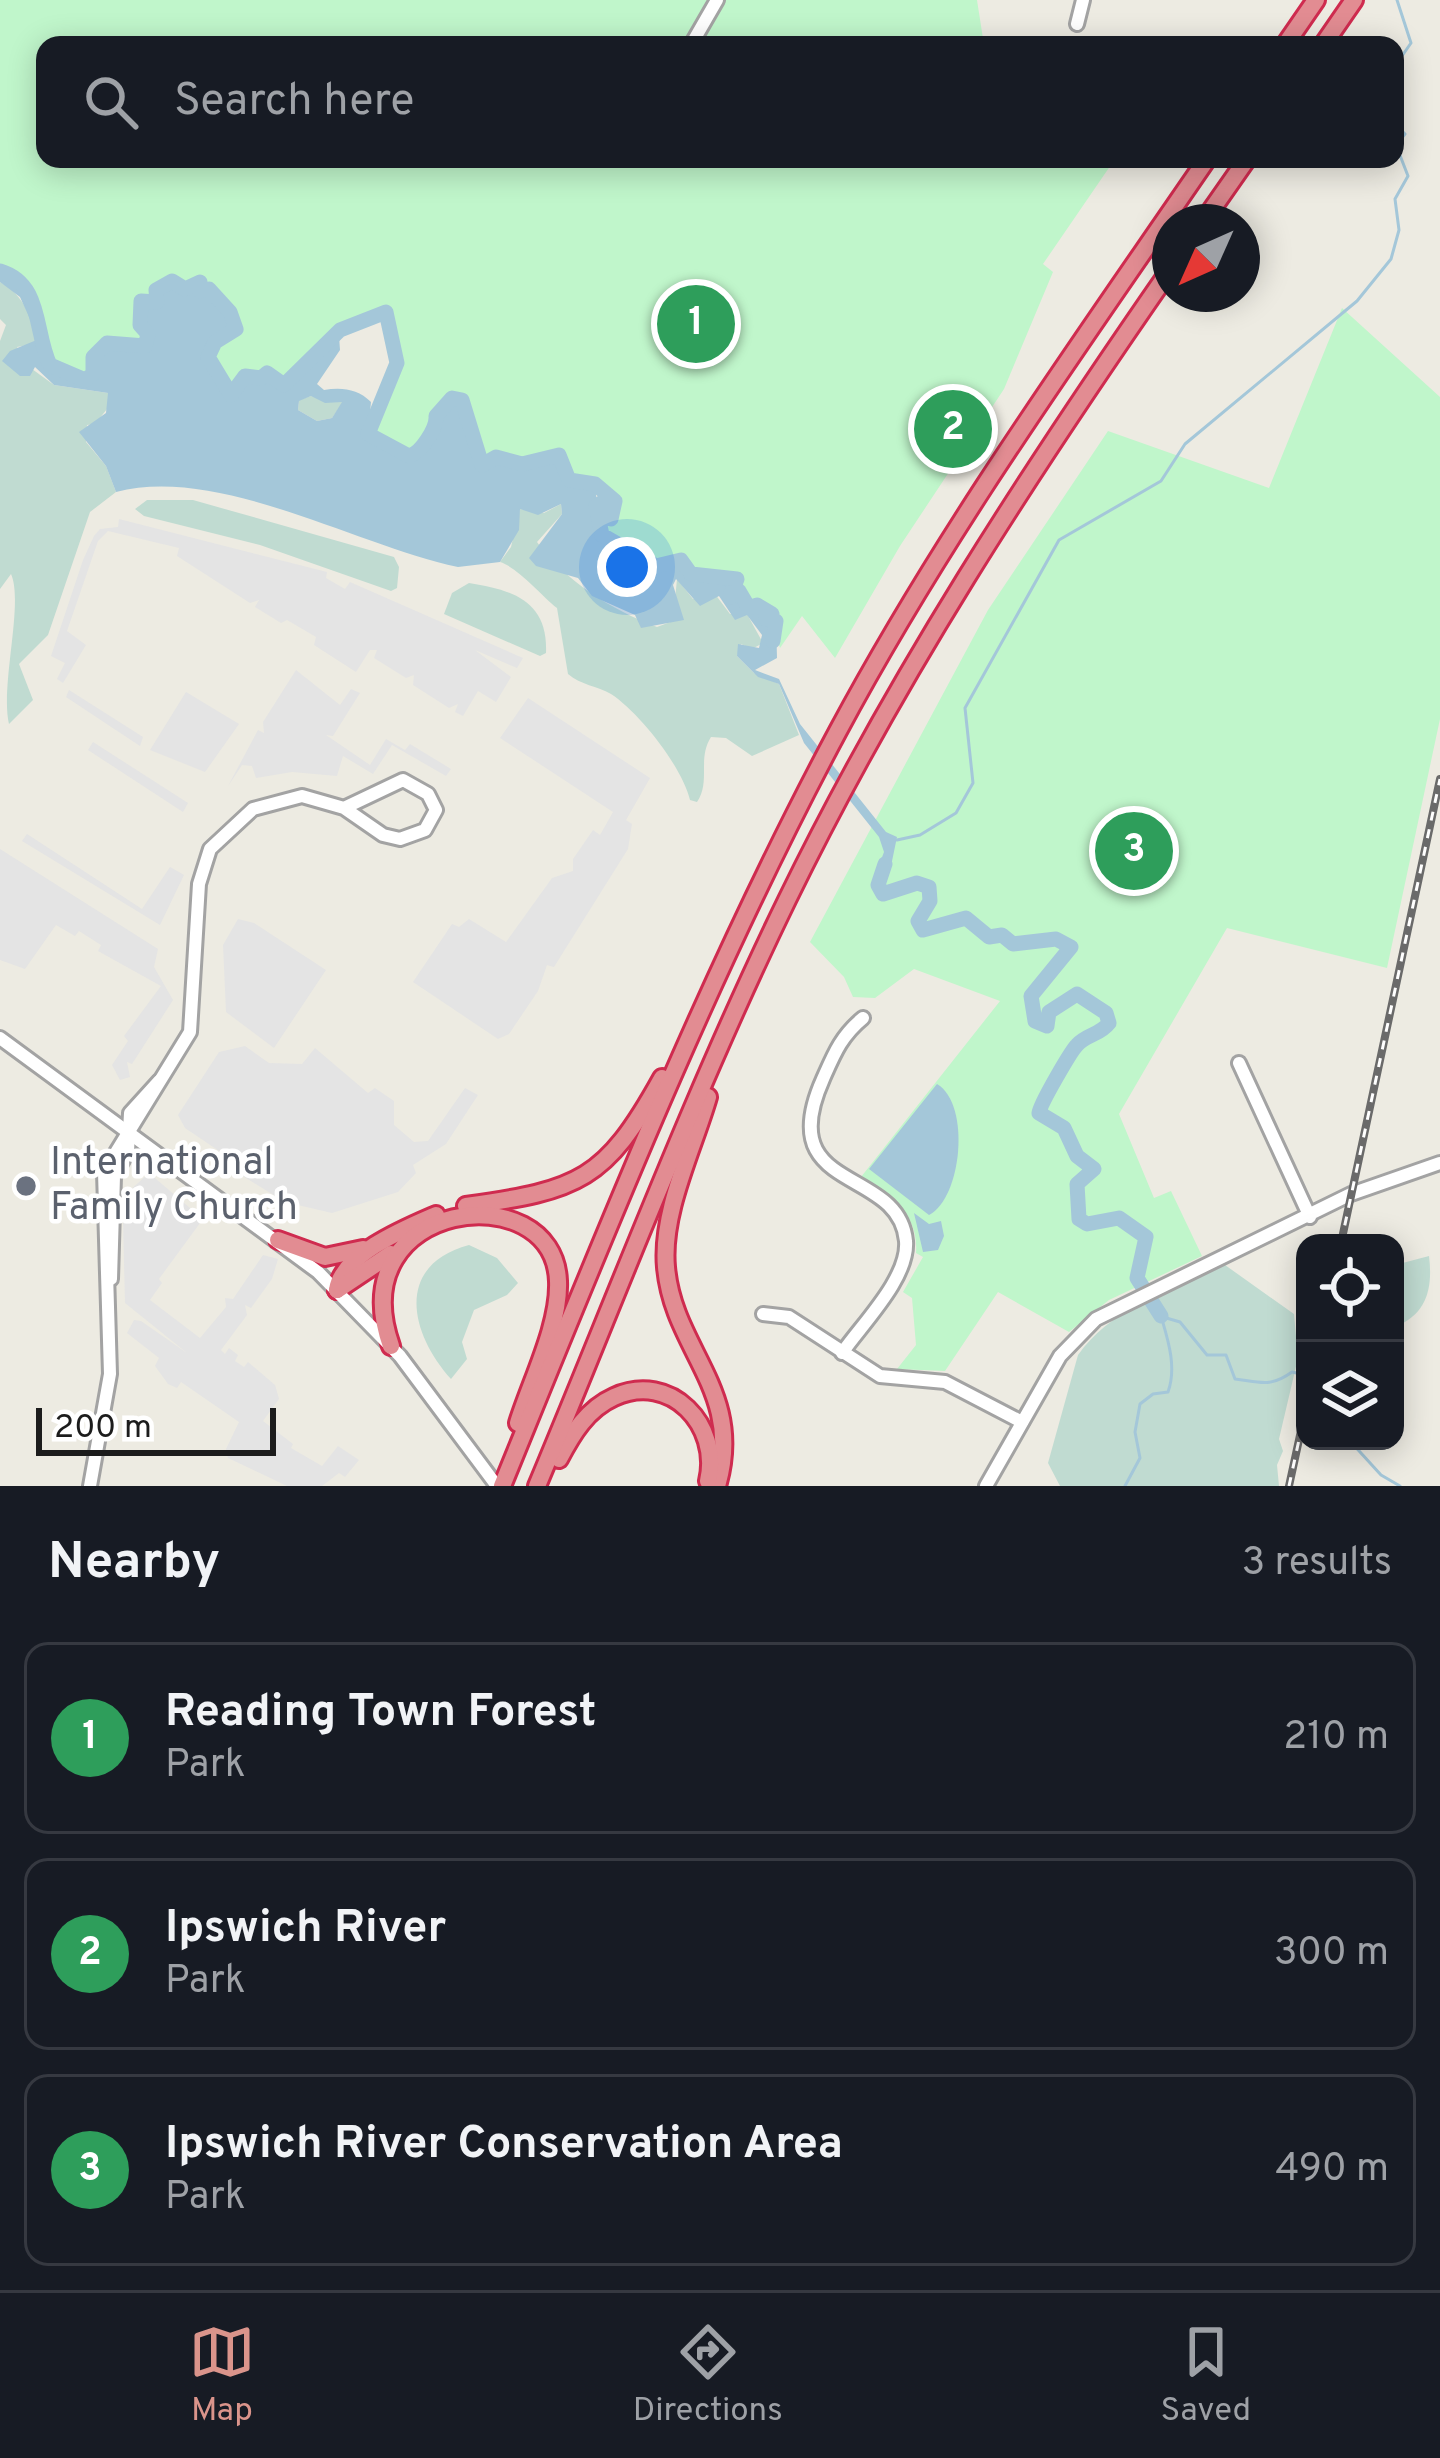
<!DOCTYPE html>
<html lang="en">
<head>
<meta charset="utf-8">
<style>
	body { margin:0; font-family:Overpass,sans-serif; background:#20242c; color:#f1f3f6 }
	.controls { position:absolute; right:36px; bottom:36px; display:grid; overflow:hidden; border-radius:24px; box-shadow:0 6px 30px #0003 }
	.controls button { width:108px; height:108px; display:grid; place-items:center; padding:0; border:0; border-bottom:3px solid #363941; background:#171b24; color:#f1f3f6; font:60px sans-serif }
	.compass { position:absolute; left:1152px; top:204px; width:108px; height:108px; border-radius:50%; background:#171b24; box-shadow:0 6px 30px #0003; rotate:225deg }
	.scale { position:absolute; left:36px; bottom:30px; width:240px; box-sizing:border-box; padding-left:12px; border:6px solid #1c1c1c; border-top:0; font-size:33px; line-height:42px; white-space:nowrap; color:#1c1c1c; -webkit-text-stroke:9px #fff; paint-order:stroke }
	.you { position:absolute; left:627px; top:567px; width:42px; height:42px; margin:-30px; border:9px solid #fff; border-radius:50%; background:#1a73e8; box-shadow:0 0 0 18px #1a73e833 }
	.badge { display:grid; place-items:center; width:78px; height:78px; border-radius:50%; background:#da948b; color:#fff; font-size:39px; font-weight:700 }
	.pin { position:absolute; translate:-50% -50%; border:6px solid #fff; box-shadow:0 3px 12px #0006 }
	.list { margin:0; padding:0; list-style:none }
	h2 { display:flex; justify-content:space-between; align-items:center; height:156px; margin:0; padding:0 48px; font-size:51px }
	h2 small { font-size:39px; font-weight:400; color:#9ea1a6 }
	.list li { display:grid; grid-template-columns:78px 1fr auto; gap:36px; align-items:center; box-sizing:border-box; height:192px; margin:0 24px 24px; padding:0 24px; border:3px solid #363941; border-radius:24px }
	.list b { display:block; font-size:45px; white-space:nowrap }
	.list p { margin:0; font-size:39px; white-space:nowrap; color:#9ea1a6 }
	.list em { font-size:39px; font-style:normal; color:#9ea1a6 }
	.icon { flex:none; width:66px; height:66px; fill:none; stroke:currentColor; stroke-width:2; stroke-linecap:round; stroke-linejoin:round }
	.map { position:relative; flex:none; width:1440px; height:1486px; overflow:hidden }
	.search { position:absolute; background:#171b24; box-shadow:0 6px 30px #0003; left:36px; right:36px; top:36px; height:132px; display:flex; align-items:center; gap:30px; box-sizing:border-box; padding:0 42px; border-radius:24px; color:#9ea1a6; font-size:45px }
	.sheet { height:804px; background:#171b24 }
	nav { display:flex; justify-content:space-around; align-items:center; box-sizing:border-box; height:168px; border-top:3px solid #363941; background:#171b24; font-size:33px; color:#9ea1a6 }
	nav a { display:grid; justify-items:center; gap:6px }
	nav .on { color:#da948b }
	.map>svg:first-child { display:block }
	.wetland { fill:#c0dbd1 }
	.park { fill:#c0f6cb }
	.parking { fill:#e4e4e4 }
	.water { fill:#a4c7d9; fill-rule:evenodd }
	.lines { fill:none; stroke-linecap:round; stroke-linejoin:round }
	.stream { stroke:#a4c7d9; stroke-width:3 }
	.river { stroke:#a4c7d9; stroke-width:15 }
	.minor-casing { stroke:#a3a3a3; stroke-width:18 }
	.highway-casing { stroke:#cf2b4f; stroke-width:22 }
	.minor { stroke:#fff; stroke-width:12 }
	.highway { stroke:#e28c92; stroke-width:16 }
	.rail-casing { stroke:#6a6a6a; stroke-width:8 }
	.rail { stroke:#fff; stroke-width:3; stroke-dasharray:9; stroke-linecap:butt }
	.worship-dot { fill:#6b7280; stroke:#fff; stroke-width:4.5 }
	.labels { text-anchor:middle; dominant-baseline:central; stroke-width:9; stroke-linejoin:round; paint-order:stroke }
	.worship-label { font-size:39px; fill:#5b616d; stroke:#fff; text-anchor:start }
</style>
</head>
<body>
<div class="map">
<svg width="1440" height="1486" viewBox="0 0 1440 1486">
	<rect width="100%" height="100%" fill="#edebe2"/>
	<!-- wetland -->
	<g class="wetland">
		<path d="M0,282C23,294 34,320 38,343L17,347L32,369L54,385L108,393L111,404L95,424L87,425L86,442L106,466L116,492L90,512L48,635L19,664L33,700L9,724C0,686 24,603 11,574L0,589V341L6,325L0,319Z"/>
		<path d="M311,396L343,402L332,418L317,421L298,410L299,400Z"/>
		<path d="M147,500H193L394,557L399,567L397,588L391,591L260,545L144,516L135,509Z"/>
		<path d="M561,504L562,514L537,542C565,581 612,610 657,627L673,621L677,579L693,599L715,594L730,614H747L763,643L752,649L741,644L737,656L754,673L779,684L799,735L752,756L726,738L711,737C697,759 711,781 697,802L690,800C682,767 640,713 611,694C597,686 581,685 568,674L557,608C541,595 517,567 500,562L511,547L520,509L544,513Z"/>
		<path d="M469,583C513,590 548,601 546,653L540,656L444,614L452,593Z"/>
		<path d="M469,1245L497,1258L518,1283L507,1295L474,1310L462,1342L467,1359L451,1379C409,1332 395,1265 469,1245Z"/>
		<path d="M1429,1256C1433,1288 1427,1314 1395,1327V1265Z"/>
		<path d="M1225,1265L1294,1314L1298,1358L1279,1439L1283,1451L1277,1465L1279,1486H1060L1048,1463L1078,1355C1111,1309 1173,1285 1225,1265Z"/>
	</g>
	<!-- park -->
	<g class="park">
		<path d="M0,0H977L984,45H45V159H1115L1043,264L1053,272L1004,389L900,546L835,658L802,616L780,648L772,622L766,619L771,614L730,597L736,579L691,574L667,560L656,566L602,535L596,505L606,502V518L611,519L615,501L595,485L574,483L563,463C539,456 522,463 496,457L482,465L462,400L452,398L416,454L409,456L368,434L397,364L386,312L340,330L284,385L273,376H253L231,395L208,357L215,342L228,338L230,312L200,291L202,285L185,289L172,282L160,285V298L140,311V325L148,334L145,346L121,343L85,380L53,368L10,274L0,271Z"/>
		<path d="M1342,308L1440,397V719L1387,968L1227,928L1119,1114L1154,1198L1171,1191L1202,1256L1109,1300L1069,1332L998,1292L945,1371L897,1369L916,1345L912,1298L903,1292L923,1257L916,1253C919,1213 891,1198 861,1177L1000,1001L914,969L875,998L853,997L844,977L810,942L988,610L1108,431L1269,488Z"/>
	</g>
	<!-- parking -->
	<g class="parking">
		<path d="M119,519L327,572L326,578L345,589L350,582L523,658L517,668L475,650L511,677L496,702L478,691L463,716L455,712L458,704L449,708L413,685L414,675L406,678L374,658L377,650H370L356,672L314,645L316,637L287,620L281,623L255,607L259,600L250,603L177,556L179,548L108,531L98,541L67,631L86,645L63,683L57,679L65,663L51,656L83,560L94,536L100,529L118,527Z"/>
		<path d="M296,670L340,705L351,689L360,693L333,736L326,735L370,765L386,739L405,750L410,744L451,769L446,776L392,745L373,774L343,756L337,776L292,772L256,778L252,766L242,765L228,786L258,730L264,733L263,722Z"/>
		<path d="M69,690L143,737L140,746L66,697Z"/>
		<path d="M186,692L239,724L205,772L150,750Z"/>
		<path d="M528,698L650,778L626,820L632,824L628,849L554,967L547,965L538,991L509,1034L498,1039L413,982L452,924L459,927L469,919L506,942L552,878L573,871V859L593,830L600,835L613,812L500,738Z"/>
		<path d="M93,742L188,803L183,812L88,750Z"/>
		<path d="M27,834L142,909L170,867L184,875L160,925L22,841Z"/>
		<path d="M0,849L158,949L154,967L173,1000L132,1064L127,1062L130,1077L120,1080L112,1065L128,1041L124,1036L161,986L98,951L101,945L79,931L75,936L56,925L25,969L0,960Z"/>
		<path d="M238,919L254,923L326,970L274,1048L226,1012L223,945Z"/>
		<path d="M245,1046L269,1063L302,1064L315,1048L368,1093L375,1088L394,1101V1125L414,1142L428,1141L465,1088L478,1095L446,1144L413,1165L416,1173L398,1192L332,1213L285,1202L223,1164L225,1155L185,1128L178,1115L219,1052Z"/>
		<path d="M149,1173L203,1219L159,1279L162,1283L150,1300L200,1338L226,1307L225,1298L233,1299L263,1255L278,1259L272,1279L251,1308L245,1305L247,1315L221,1350L225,1354L229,1348L238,1355L235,1361L244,1367L248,1362L275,1385L279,1399L263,1421L293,1444L291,1448L322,1466L338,1446L359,1460L345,1477L339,1473L322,1486H287L228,1458L226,1449L239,1422L181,1382L177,1388L168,1384L155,1366L159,1358L127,1333L134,1320L141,1321L187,1353L125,1303L123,1220L132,1199L127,1193Z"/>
	</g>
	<!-- water -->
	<g class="water">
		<path d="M0,271C44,284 34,332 50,365L85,380L93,374V357L107,343L145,346L148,334L140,325L141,301H157L160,285L172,281L185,288L200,282V291L209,289L230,312L236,329L215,342L209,356L231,394L238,392L245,376L267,373L284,385L299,365L339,336L340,350L317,384L324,390C342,387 358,389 371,402L368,434L409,456L416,454L452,398L466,406L483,466L496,457L522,464L559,455L569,480L595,488L602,535L657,566L681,560L691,574L735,578L730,596L739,591L749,607L757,605L772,614L766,619L776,621L777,658L755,670L779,679L800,724L886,832L897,837L891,866L881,880L875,876L884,852L879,837L804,743L779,684L758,677L737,656L738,644L759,648L762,635L747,615L735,620L719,596L700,606L676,579L673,585L684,620L641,628L635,615L592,596L578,578L536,566L529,558L562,514L561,504L538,515L520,509L519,530L500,562L458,567C355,545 218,465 116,492L106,466L79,432L106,413L108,393L54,385L35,367L30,376H20L2,361L10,351L39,339L20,297L0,282ZM311,396L325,403L342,402L332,418L317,421L298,410L299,401Z"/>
		<path d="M937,1084C971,1104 962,1198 929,1215L869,1169Z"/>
		<path d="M914,1213L929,1224L941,1221L944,1236L938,1250L923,1252Z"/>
	</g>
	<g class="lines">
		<!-- stream -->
		<g class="stream">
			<path d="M1395,66L1411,43L1397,0"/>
			<path d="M897,840L920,835L956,813L973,783L965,708L1059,540L1161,481L1185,444L1357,301L1391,259L1399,230L1395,199L1408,176L1396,145L1405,134L1395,124"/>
			<path d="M1163,1317L1180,1322L1207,1355H1226L1235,1379C1260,1382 1270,1388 1292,1372L1305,1375"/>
			<path d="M1350,1441L1381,1475L1400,1486"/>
			<path d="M1125,1486L1140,1458L1135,1432L1140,1404L1153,1394L1168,1392C1177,1367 1168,1340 1161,1316"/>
		</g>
		<!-- river -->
		<g class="river">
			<path d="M0,271C43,284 34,332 50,365L85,380L93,374V357L107,343L145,346L148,334L140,325L141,301L157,302L156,290L172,281L185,289L200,282V291L209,289L230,312L236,329L215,342L208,357L231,395L245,376L261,378L267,373L284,385L340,330L386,312L397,363L368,434L409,456C421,453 437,428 436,416L452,398L462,400L482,465L496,457L522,464L559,455L569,480L595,484L615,501L611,519L606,518L604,501L596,506L602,535L656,566L681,560L691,574L737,579L730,597L739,591L749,608L757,605L772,614L766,619L776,621L773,641"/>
			<path d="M885,864L878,885L883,894L917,883L929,887L930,901L918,921L923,930L966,918L989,937L1002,935L1013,944L1056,939L1071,947L1031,996L1035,1021L1047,1026L1049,1012L1077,994L1106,1013L1109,1023C1100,1035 1087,1034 1077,1045C1071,1051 1040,1104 1039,1113L1064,1128L1077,1156L1094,1169L1077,1184L1079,1219L1087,1224L1119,1218L1146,1237L1137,1278L1161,1316"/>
		</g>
		<!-- minor casing -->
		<g class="minor-casing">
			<g id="minor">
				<path d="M1077,24L1083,0"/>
				<path d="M691,45L717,0"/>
				<path d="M0,1038L318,1272L400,1356L497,1486"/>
				<path d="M1239,1063L1310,1217"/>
				<path d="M111,1279L114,1176L128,1151L130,1113L159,1081"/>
				<path d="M763,1314L789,1317L880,1376L945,1382L1022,1422"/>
				<path d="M842,1353C862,1324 909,1278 906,1241C899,1165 771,1195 823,1079C834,1054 841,1036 863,1018"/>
				<path d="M90,1486L110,1374L104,1172L190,1032L199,884L210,849L253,809L302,796L344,808L383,835L400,839L425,830L436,810L428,794L403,780L344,808"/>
				<path d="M986,1486L1060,1356L1096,1319L1351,1194L1440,1163"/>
			</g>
		</g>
		<!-- highway casing -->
		<g class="highway-casing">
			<g id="highway">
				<path d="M1285,45L1316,0"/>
				<path d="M1323,45L1354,0"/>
				<path d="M1203,222L1247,159"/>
				<path d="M708,1097C693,1149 661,1212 666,1267C673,1350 745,1391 717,1486"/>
				<path d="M466,1206C579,1190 605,1181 662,1078"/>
				<path d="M278,1240L325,1257L363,1249"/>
				<path d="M337,1290C342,1254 406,1228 436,1215"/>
				<path d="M337,1290L391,1254"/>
				<path d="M391,1346C339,1199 554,1174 558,1281C560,1325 531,1381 518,1423"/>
				<path d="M559,1459C572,1434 587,1409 614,1397C671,1371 721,1426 708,1481"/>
				<path d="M502,1486C606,1231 708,974 838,731C945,531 1079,346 1207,159"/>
				<path d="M537,1486C619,1290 694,1091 787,900C895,678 1029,473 1170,270"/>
			</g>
		</g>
		<!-- minor -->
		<use href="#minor" class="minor"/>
		<!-- highway -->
		<use href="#highway" class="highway"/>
		<!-- rail casing -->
		<g class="rail-casing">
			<g id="rail">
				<path d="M1341,1243L1440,779"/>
				<path d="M1289,1486L1305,1412"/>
			</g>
		</g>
		<!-- rail -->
		<use href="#rail" class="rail"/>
	</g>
	<!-- markers -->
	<circle class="worship-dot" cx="26" cy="1186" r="12"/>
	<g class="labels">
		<!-- worship labels -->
		<g class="worship-label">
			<text x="50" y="1164">International<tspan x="50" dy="45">Family Church</tspan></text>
		</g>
	</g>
</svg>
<div class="controls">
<button><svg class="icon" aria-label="locate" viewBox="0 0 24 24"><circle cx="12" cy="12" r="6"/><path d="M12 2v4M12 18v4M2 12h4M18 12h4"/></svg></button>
<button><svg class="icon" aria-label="layers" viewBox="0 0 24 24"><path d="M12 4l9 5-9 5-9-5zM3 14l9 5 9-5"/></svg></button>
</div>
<svg class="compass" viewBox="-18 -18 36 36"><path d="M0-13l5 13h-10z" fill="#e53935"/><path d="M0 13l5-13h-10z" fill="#9ea1a6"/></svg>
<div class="scale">200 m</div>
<div class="you"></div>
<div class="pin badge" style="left:696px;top:324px;background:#2e9e5b">1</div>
<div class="pin badge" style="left:953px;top:429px;background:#2e9e5b">2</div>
<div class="pin badge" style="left:1134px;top:851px;background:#2e9e5b">3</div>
<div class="search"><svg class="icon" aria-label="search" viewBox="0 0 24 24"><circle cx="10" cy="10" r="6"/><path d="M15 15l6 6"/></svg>Search here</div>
</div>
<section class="sheet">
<h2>Nearby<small>3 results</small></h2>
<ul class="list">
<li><span class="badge" style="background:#2e9e5b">1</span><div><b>Reading Town Forest</b><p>Park</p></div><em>210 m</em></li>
<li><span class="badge" style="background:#2e9e5b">2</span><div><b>Ipswich River</b><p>Park</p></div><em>300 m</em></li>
<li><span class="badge" style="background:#2e9e5b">3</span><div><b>Ipswich River Conservation Area</b><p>Park</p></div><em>490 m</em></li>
</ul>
</section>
<nav>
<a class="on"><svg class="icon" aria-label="map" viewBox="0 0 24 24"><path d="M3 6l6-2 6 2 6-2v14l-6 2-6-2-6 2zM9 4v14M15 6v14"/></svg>Map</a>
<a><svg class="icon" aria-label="directions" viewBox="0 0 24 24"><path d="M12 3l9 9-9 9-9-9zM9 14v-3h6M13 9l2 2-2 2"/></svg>Directions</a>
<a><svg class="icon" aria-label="saved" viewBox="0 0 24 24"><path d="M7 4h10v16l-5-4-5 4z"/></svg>Saved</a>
</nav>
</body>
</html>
